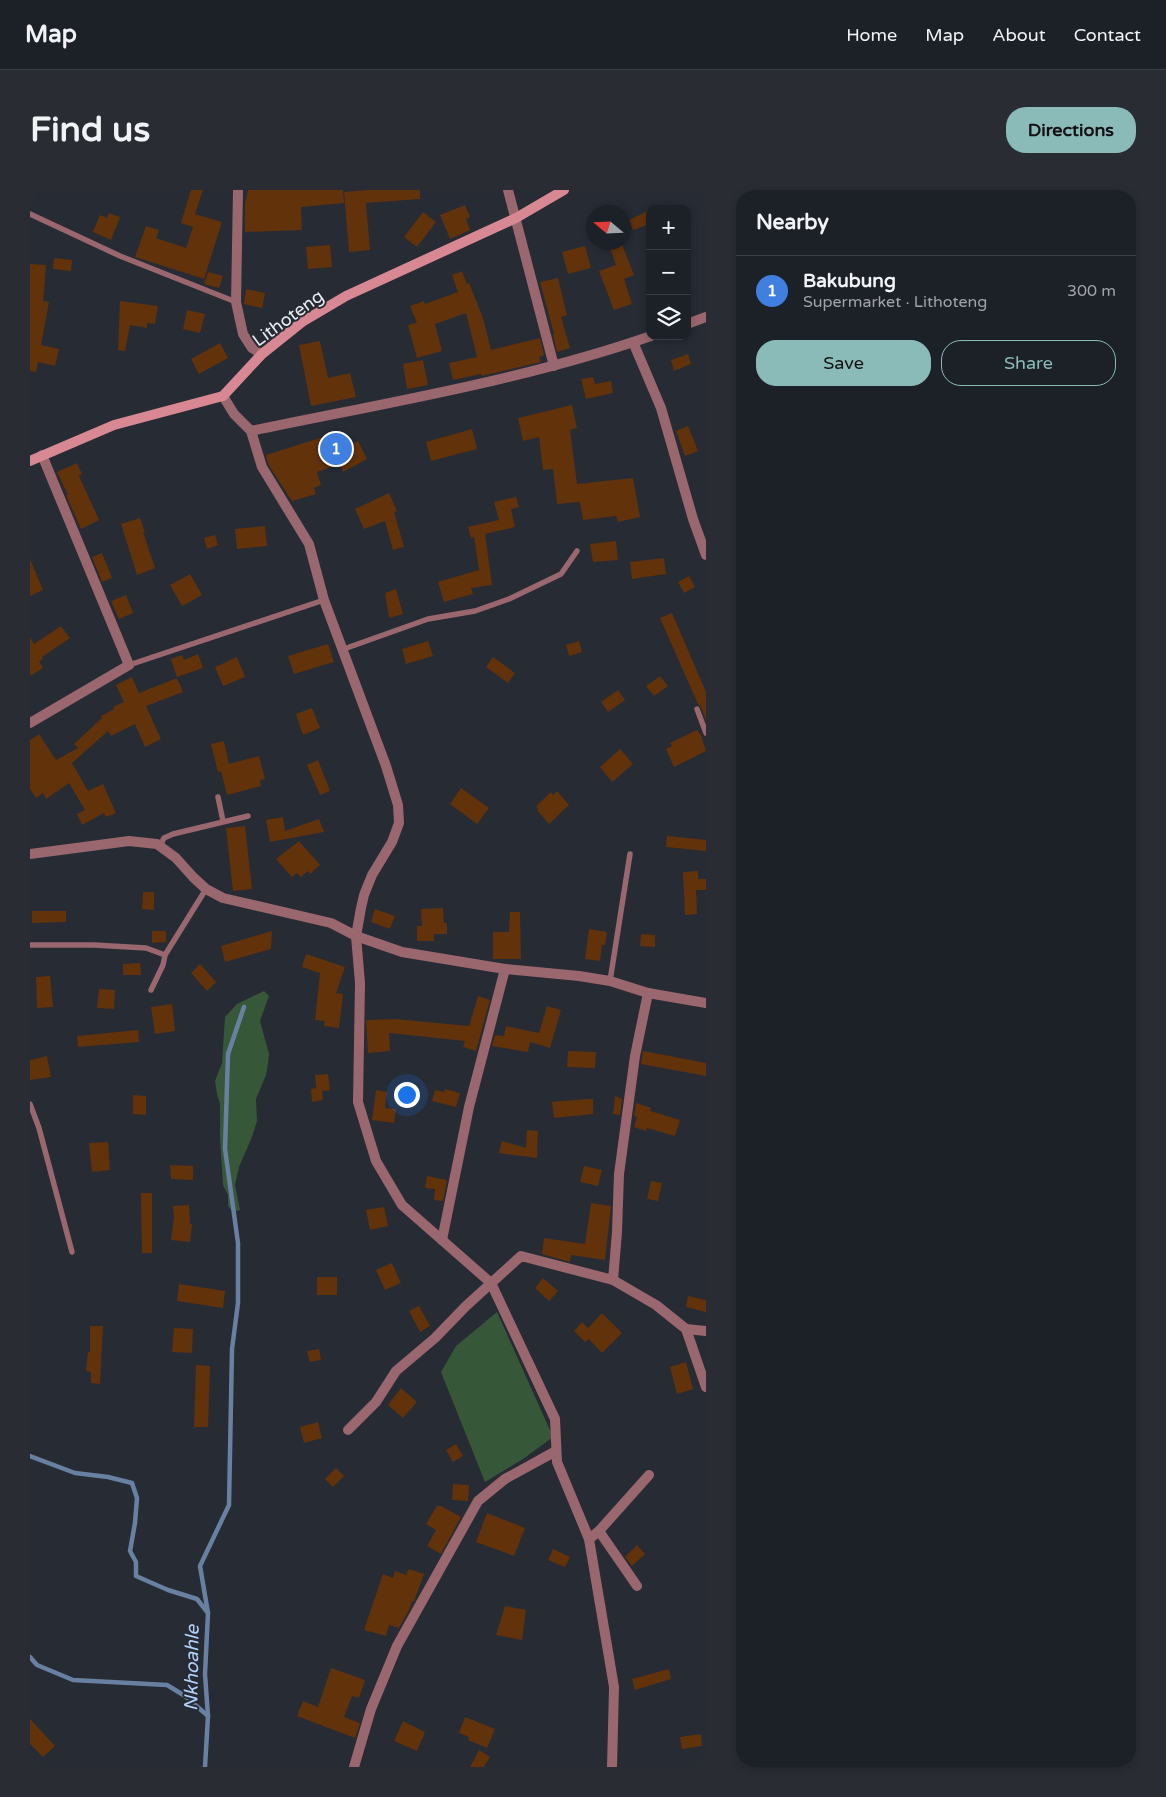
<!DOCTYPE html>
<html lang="en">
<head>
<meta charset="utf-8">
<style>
	body { margin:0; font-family:"Varela Round",sans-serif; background:#292d33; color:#f1f3f6 }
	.controls { position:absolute; right:15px; top:15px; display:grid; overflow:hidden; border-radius:10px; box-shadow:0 2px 8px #0003 }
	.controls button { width:45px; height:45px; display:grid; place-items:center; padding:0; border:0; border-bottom:1px solid #3a3e44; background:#1c2027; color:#f1f3f6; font:25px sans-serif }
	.compass { position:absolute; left:556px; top:15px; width:45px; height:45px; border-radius:50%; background:#1c2027; box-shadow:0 2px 8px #0003; rotate:289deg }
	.you { position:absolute; left:376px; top:904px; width:18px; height:18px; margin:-12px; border:4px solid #fff; border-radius:50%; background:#1a73e8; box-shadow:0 0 0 8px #1a73e833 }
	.badge { display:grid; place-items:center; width:32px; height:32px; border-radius:50%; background:#8bbbb9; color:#fff; font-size:16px; font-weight:700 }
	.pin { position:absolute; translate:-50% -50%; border:2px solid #fff; box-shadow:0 1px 5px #0006 }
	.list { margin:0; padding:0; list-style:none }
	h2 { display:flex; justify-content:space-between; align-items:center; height:65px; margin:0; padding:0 20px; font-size:21px }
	h2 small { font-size:16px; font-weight:400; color:#a0a3a7 }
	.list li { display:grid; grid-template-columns:32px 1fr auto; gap:15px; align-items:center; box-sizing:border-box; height:70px; padding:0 20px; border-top:1px solid #3a3e44 }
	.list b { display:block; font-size:19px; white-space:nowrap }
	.list p { margin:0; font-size:16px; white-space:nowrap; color:#a0a3a7 }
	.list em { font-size:16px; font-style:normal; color:#a0a3a7 }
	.actions { display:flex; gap:10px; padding:15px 20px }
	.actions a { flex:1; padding:11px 0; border:1px solid #8bbbb9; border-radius:20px; text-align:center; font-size:18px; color:#8bbbb9 }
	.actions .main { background:#8bbbb9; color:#111 }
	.icon { flex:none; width:28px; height:28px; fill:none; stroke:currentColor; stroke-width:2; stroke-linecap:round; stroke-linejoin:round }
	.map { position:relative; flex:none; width:676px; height:1577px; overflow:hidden; border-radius:20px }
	header { display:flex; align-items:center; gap:30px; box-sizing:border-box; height:70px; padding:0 25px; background:#1c2027; border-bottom:1px solid #3a3e44 }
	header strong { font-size:24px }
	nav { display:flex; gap:28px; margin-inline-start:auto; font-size:18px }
	.intro { display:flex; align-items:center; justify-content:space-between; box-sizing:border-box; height:120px; padding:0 30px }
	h1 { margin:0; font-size:35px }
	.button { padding:12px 22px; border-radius:20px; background:#8bbbb9; color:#111; font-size:18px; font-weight:700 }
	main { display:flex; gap:30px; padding:0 30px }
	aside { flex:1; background:#1c2027; border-radius:20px; box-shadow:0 2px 8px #0003 }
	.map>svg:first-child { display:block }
	.green { fill:#365839 }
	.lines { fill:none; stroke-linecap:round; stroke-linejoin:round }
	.stream { stroke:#6881a2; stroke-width:4.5 }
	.building { fill:#62320b }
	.service { stroke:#99676d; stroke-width:5.5 }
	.minor { stroke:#99676d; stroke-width:10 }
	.secondary { stroke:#d88892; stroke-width:10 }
	.labels { text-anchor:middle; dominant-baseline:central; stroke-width:4; stroke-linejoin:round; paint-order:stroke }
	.street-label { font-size:18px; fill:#e9edf3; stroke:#262b34 }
	.water-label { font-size:19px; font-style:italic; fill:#b0d0fa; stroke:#262b34 }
</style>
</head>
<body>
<header>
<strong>Map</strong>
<nav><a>Home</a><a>Map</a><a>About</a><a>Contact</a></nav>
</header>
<div class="intro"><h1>Find us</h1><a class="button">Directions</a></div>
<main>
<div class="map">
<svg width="676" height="1577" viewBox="0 0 676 1577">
	<rect width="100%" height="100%" fill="#262b34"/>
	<!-- green -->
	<g class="green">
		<path d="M234,801L239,806L230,831L239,864L238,874L236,885L226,909L227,931L222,947L209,977L205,995L210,1020L203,1022L198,1016V1005L193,995L190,948V914L187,904L185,891L192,873L195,827L207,814Z"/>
		<path d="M467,1122L523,1247L493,1269L455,1292L411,1182L426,1156Z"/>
	</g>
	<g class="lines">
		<!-- stream -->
		<g class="stream">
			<path d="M0,1266L45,1283L78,1287L102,1293L107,1308L105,1333L100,1361L106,1372V1386L138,1400L167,1409L178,1423L175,1484L178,1526L175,1577"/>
			<path d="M178,1423L170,1376L199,1315L202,1159L208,1113V1053L195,959L198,864L214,817"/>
			<path d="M0,1467L7,1475L43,1490L137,1495L155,1506L178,1526"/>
		</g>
	</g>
	<!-- building -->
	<g class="building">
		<path d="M161,0H173L165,24L192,32L174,89L105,67L116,36L129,40L126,48L156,58L163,37L151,33Z"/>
		<path d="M218,0H313L314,13L271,17L272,40L215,42V15Z"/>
		<path d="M338,0H390V9L336,13L340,60L319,62L314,2Z"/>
		<path d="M435,15L440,27L436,29L440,40L420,49L410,25Z"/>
		<path d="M620,20V34L603,40L599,30Z"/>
		<path d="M393,22L406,32L387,57L374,47Z"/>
		<path d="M79,23L90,27L81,50L63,42L70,25L77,28Z"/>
		<path d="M578,52H591L604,85L594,89L602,114L584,120L569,81L586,75Z"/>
		<path d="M300,55L302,77L278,79L276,57Z"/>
		<path d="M555,56L561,78L538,84L532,62Z"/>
		<path d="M24,68L42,70L41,81L23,79Z"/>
		<path d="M0,74L16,75L13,111L19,112L11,155L29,159L25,176L8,172L6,182L0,181Z"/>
		<path d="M432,81L437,94L439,93L453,128L461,160L510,148L514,165L509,167L511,172L452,186L451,184L423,190L419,173L447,167L436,123L405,134L412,161L387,168L378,135L387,133L380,116L394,111L395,114L428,102L422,85Z"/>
		<path d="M178,82L193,86L189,98L174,94Z"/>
		<path d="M528,88L537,125L531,127L540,158L527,162L523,145L524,144L510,92Z"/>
		<path d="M216,99L235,103L232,118L214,114Z"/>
		<path d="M90,111L128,116L125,134L117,133V138L100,135L95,161L88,160Z"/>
		<path d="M157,120L175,124L170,143L153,139Z"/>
		<path d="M290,151L298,188L320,183L326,207L281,216L269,155Z"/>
		<path d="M190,153L198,168L169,184L161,169Z"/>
		<path d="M658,164L661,174L644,181L641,170Z"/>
		<path d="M393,170L398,195L377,199L373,174Z"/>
		<path d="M563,187L565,194L581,191L583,203L556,209L551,189Z"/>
		<path d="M542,215L547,238L540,240L547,294L603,288L610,327L588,332L586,326L553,330L550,312L527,314L523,279L513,280L509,247L493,251L488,228Z"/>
		<path d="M658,236L668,261L655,266L646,241Z"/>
		<path d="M442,239L447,259L401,271L396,252Z"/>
		<path d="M309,242L314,258L328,251L337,269L313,282L310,274L287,282L291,295L284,298L286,304L262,311L238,274L236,265Z"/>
		<path d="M47,273L52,284L49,286L69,330L51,339L36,305H38L27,282Z"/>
		<path d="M359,303L367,321L364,322L374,357L363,360L355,331L334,339L325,319Z"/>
		<path d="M486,307L489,317L481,319L485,337L455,344L462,395L441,398L443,404L414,412L408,392L449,380L444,347L441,348L438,337L469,330L464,312Z"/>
		<path d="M110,328L115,342H113L125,378L107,385L91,334Z"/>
		<path d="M235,336L237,356L207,359L205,339Z"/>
		<path d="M185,345L188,355L177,359L174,348Z"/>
		<path d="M586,351L588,370L563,372L560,354Z"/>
		<path d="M72,363L82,388L72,392L62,367Z"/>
		<path d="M634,368L636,384L602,389L600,372Z"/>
		<path d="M0,369L13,400L0,406Z"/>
		<path d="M160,384L172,405L152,416L140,395Z"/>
		<path d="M659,386L665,397L654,403L648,392Z"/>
		<path d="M366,399L373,424L359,428L355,403Z"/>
		<path d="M96,405L103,423L89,429L81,411Z"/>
		<path d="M642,423L676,502V530L671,517L668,514L630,428Z"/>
		<path d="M31,436L40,448L12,467L13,469L9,471L13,478L0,486V447L4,454Z"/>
		<path d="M398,451L403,466L376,474L372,459Z"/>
		<path d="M549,451L552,462L539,466L536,455Z"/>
		<path d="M298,454L304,472L264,484L258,466Z"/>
		<path d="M168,464L173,478L147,487L141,469L152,465L154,470Z"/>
		<path d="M207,467L215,487L193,496L185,477Z"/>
		<path d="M463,467L485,483L478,493L456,477Z"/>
		<path d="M630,486L638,496L624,506L616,496Z"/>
		<path d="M102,487L109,503L147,488L153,502L116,516L131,549L115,557L105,534L81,546L78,541L42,573L58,601L73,594L86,623L76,627L74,623L52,635L47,624L55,620L39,593L16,609L13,603L6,608L0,599V550L9,544L26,570L48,558L44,554L72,528L71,526L84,519L83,517L94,512L86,495Z"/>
		<path d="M588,500L595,510L578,522L571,512Z"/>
		<path d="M282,518L290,538L273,545L266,524Z"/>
		<path d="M667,540L671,545L676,561L644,577L636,559L642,556L640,553Z"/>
		<path d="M194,551L199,574L229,566L235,589L230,590L231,596L197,605L191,581L188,582L181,554Z"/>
		<path d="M590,559L603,574L582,592L570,577Z"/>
		<path d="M288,570L300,601L290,605L277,575Z"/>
		<path d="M431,598L459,618L447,634L420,614Z"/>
		<path d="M527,601L539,615L519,634L507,620L508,619L506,616L521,602L523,605Z"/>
		<path d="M253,627L255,641L289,629L294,642L240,652L236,630Z"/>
		<path d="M215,636L222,699L203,701L196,638Z"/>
		<path d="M637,646L676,650V661L636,657Z"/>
		<path d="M269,651L290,675L280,684L278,681L271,687L267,683L262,687L246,669Z"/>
		<path d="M668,681V689H676V700H666L667,724L655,725L653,682Z"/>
		<path d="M113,702H124V720L112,719Z"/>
		<path d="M413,718L414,733H417V744H404V751H387V736H392L391,719Z"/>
		<path d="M345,719L365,726L360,739L341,732Z"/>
		<path d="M2,721H36V732L2,733Z"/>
		<path d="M480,722H490L491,769H463V742H479Z"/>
		<path d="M559,739L577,742L575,755H572L570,771L555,769Z"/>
		<path d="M122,741H136V752L122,753Z"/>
		<path d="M242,741L241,759L195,772L191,756Z"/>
		<path d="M611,744L625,745V757L610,756Z"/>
		<path d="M276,764L315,777L306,803L313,804L309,838L294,836L295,831L285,830L290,783L272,777Z"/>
		<path d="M110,773L111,785H93V774Z"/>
		<path d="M170,774L186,792L177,801L161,783Z"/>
		<path d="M20,786L23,817L7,818L6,787Z"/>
		<path d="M69,799L85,800L84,819L67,818Z"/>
		<path d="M448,806L460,810L446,861L433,857L435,851L359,843L360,861L338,863L336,830L365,829L439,836Z"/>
		<path d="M142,814L145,841L125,844L121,817Z"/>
		<path d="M517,816L531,820L520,858L500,852L498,862L462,856L465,845L474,846L476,836L509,843Z"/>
		<path d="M108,840L109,852L48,857L47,846Z"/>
		<path d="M538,861L566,862L565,878L537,877Z"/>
		<path d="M613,861L676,873V886L611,874Z"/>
		<path d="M17,866L21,887L0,890V870Z"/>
		<path d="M298,884L300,900L292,901L293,910L282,912L281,899L286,898L285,885Z"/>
		<path d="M415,899L430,903L426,917L402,911L405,900L414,902Z"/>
		<path d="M346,900L357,902L355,918L366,919L364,933L342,930Z"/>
		<path d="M103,905L116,906V925L103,924Z"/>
		<path d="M585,906L592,909L590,925L583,924Z"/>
		<path d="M557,909H563V924L524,928L522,912Z"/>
		<path d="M606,913L621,918L620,921L650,930L645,946L617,938L616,941L604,937L607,927L604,926Z"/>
		<path d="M497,940L508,941L507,968L469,963L472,951L496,958Z"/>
		<path d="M78,952L80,980L62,982L59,953Z"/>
		<path d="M140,975L163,976V990L141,989Z"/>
		<path d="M554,976L572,980L568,996L550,992Z"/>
		<path d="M397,986L417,990L413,1011L404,1010L405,999L395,998Z"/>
		<path d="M621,991L632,993L628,1011L617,1009Z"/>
		<path d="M111,1003H122V1063H112Z"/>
		<path d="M561,1013L581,1016L575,1070L541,1065L540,1072L512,1064L514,1048L555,1054Z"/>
		<path d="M159,1015L160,1034H162L160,1052L141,1050L144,1027L143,1016Z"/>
		<path d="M354,1017L358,1036L340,1040L336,1020Z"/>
		<path d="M362,1073L371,1093L355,1100L346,1080Z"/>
		<rect x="287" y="1087" width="20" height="18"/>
		<path d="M513,1088L528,1101L519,1111L505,1098Z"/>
		<path d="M149,1094L195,1101L193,1118L147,1111Z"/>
		<path d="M658,1106L676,1110V1122L656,1117Z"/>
		<path d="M389,1116L400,1136L390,1142L379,1121Z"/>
		<path d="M572,1123L592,1143L572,1163L559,1149L555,1152L544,1141L552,1132L558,1138Z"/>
		<path d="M60,1136H73L70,1194L61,1193V1182L56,1181L58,1162H60Z"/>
		<path d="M144,1138L163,1139L162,1163L142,1162Z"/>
		<path d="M289,1159L291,1170L280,1172L277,1161Z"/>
		<path d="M656,1172L663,1199L647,1204L640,1177Z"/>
		<path d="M166,1175L180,1176L178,1237H164Z"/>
		<path d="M371,1198L387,1212L373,1228L358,1215Z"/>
		<path d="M288,1232L292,1248L274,1253L270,1237Z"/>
		<path d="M426,1254L433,1266L423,1272L416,1260Z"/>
		<path d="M306,1278L314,1286L303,1297L295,1289Z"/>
		<path d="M423,1294L439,1295L438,1311L422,1310Z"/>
		<path d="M407,1316H411L431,1327L411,1364L397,1356L406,1340L396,1334Z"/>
		<path d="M457,1323L495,1338L484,1366L446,1352Z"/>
		<path d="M607,1355L615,1364L602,1376L595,1367Z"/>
		<path d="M523,1359L540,1367L535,1377L518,1370Z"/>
		<path d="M379,1379L394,1384L384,1411H382L380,1418L369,1438L359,1435L356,1446L334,1440L353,1384L363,1388L365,1381L376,1385Z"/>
		<path d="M475,1416L496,1420L492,1450L466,1445Z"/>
		<path d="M301,1478L335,1490L329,1508L322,1506L314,1527L330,1533L325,1548L267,1526L273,1511L288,1517Z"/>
		<path d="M639,1479L641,1489L605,1500L602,1489Z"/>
		<path d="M435,1527L465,1539L457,1558L438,1550L439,1547L429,1543Z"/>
		<path d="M0,1529L25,1556L13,1567L0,1554Z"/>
		<path d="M373,1531L395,1542L387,1561L364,1551Z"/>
		<path d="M671,1544L672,1556L652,1559L650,1547Z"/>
		<path d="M449,1560L460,1567L454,1577H440Z"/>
	</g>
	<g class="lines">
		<!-- service -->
		<g class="service">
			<path d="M0,24L90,66L206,112"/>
			<path d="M311,460L398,429L445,421L479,409L531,384L547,361"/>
			<path d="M99,475L294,410"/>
			<path d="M667,519L676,543"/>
			<path d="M188,607L193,631"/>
			<path d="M130,656L134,648L143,644L218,626"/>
			<path d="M0,755H64L116,758L135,765"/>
			<path d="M580,791L600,664"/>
			<path d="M121,800L133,775L135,765L176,699"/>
			<path d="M0,914L9,938L42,1062"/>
		</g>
		<!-- minor -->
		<g class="minor">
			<path d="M208,0L206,112L213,144L222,158L232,164"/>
			<path d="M478,0L524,176"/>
			<path d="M657,134L676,127"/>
			<path d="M603,152L631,218L663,329L676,365"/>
			<path d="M193,206L204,224L221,241C355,213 491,191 621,146"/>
			<path d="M221,241L232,277L279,354L294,410L356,576L368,615L369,633L362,652L342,685L334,705L331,718L326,746L330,793L328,912L346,971L372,1015L461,1093L525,1229L527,1272L559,1349L584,1497L582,1577"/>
			<path d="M0,533L99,475L12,265"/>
			<path d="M0,664L99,651L127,654L146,668L163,687L176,699L193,708L301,733L326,746L372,762L475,779L549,786L580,791L618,803L676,813"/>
			<path d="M412,1050L439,917L475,779"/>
			<path d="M583,1090L587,1042L589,984L605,866L618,803"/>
			<path d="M656,1139L676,1141"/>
			<path d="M318,1240L346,1212L366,1181L405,1148L436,1116L491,1066L583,1090L626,1115L656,1139L676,1197"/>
			<path d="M569,1341L619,1285"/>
			<path d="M559,1349L569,1341L607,1396"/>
			<path d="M324,1577L341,1519L367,1456L448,1311L475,1289L526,1261"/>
		</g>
		<!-- secondary -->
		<path class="secondary" d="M0,271L84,235L193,206L232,164L272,132L316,106L486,28L534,0"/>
	</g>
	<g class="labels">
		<!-- street labels -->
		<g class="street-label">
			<text transform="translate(258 128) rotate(-36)">Lithoteng</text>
		</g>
		<!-- water labels -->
		<g class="water-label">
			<text transform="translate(162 1478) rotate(-89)">Nkhoahle</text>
		</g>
	</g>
</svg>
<div class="controls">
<button>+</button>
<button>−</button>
<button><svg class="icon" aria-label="layers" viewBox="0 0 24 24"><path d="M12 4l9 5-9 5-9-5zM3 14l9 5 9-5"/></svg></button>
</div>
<svg class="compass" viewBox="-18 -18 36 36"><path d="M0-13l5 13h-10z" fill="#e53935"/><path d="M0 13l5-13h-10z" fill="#a0a3a7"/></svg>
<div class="you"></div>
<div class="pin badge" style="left:306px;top:259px;background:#3f7fe0">1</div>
</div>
<aside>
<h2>Nearby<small></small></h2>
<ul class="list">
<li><span class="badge" style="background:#3f7fe0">1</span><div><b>Bakubung</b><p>Supermarket · Lithoteng</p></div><em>300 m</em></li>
</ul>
<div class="actions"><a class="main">Save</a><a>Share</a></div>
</aside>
</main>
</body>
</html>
